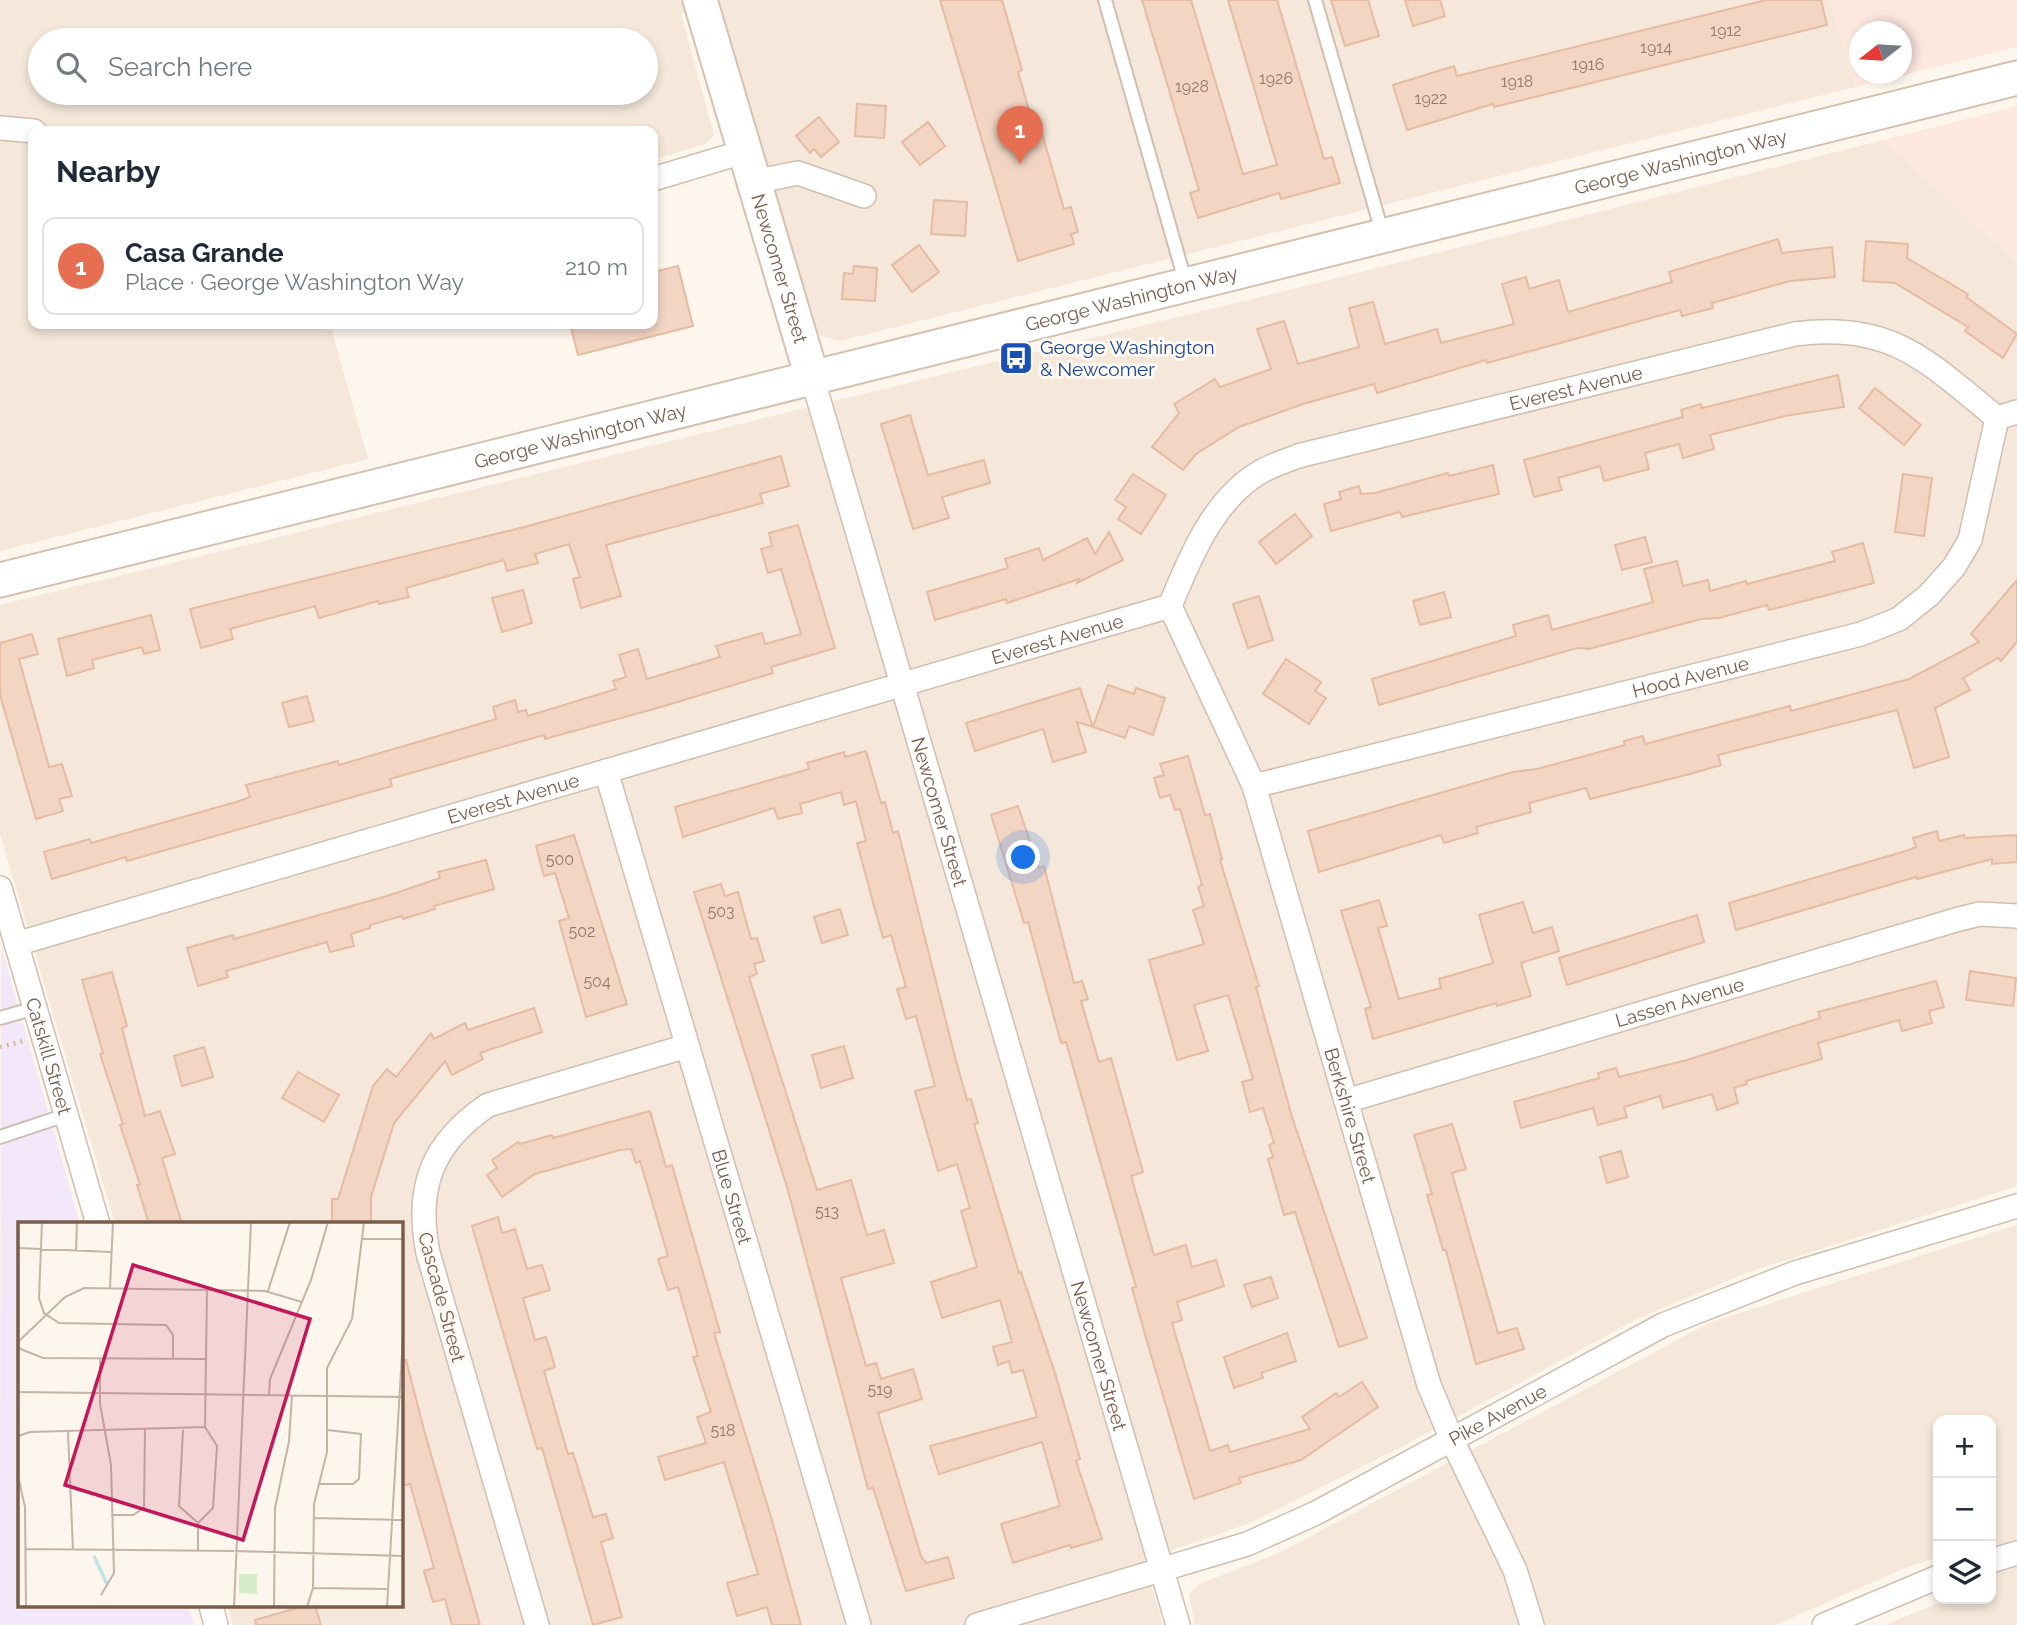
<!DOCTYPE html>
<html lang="en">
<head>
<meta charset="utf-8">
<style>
	body { margin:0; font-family:Raleway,sans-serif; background:#f6f6f7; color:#1f2937 }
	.controls { position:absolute; right:21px; bottom:21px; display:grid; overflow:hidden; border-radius:14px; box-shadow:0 4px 10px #0003 }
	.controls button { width:63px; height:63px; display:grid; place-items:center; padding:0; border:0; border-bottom:2px solid #e0e1e3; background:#fff; color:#1f2937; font:35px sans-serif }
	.compass { position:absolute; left:1849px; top:21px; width:63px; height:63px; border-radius:50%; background:#fff; box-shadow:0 4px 10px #0003; rotate:253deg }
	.you { position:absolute; left:1024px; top:858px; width:24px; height:24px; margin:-18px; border:5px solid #fff; border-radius:50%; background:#1a73e8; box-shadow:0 0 0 10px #1a73e833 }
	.badge { display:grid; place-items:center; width:46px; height:46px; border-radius:50%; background:#e76f51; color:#fff; font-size:23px; font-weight:700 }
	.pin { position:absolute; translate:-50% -58px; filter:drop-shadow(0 2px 4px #0008) }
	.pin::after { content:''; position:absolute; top:37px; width:24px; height:21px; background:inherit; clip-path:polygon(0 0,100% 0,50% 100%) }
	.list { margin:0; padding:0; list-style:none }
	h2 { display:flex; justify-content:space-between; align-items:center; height:91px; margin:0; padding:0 28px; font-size:30px }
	h2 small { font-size:23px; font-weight:400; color:#747a83 }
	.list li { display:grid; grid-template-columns:46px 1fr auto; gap:21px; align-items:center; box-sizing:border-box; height:98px; margin:0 14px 14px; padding:0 14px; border:2px solid #e0e1e3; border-radius:14px }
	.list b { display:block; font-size:26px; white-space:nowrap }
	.list p { margin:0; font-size:23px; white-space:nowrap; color:#747a83 }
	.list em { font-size:23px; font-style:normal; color:#747a83 }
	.icon { flex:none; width:38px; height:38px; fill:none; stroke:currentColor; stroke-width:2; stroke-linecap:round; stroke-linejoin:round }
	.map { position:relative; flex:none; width:2017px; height:1625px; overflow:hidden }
	.search { position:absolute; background:#fff; box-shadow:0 4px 10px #0003; left:28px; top:28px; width:630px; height:77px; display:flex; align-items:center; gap:18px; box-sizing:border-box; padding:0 24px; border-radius:38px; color:#747a83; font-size:26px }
	.panel { position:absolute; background:#fff; box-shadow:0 4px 10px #0003; left:28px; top:126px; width:630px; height:203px; border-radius:14px }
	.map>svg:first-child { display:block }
	.residential { fill:#f5e8da; fill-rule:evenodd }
	.commercial { fill:#fde8e0; fill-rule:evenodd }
	.education { fill:#f3e8fa }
	.building { fill:#f3d5c3; stroke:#e6bba3; stroke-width:2 }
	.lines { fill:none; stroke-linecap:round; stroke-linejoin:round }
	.lane-casing { stroke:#d1beb0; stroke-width:16 }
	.street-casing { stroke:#d1beb0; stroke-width:26 }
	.secondary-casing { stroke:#d6c0b0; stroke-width:37 }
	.path { stroke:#d9b8a5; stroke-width:4.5; stroke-dasharray:2 5; stroke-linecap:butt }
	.lane { stroke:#fff; stroke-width:12 }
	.street { stroke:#fff; stroke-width:23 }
	.secondary { stroke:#fff; stroke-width:33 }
	.labels { text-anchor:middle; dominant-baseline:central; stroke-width:6; stroke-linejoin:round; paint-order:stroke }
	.number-label { font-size:16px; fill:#987a6a }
	.street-label { font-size:19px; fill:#7a5c4d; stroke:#fffaf3 }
	.transit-label { font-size:19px; fill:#164399; stroke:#fffaf3; text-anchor:start }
	.inset-river { fill:none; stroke:#bfe3e8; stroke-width:3.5 }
	.inset-road { fill:none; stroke:#c5b3a7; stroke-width:2 }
	.view { fill:#c2185b; fill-opacity:0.15; stroke:#c2185b; stroke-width:3.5 }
	.inset-edge { fill:none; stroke:#7a5c4d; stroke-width:3.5 }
</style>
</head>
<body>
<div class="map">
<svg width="2017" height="1625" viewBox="0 0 2017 1625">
	<rect width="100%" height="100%" fill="#fdf6ec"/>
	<!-- residential -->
	<g class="residential">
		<path d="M0,0H1830L1855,87L840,341L821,336L813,328L719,3L681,14L714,135L705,144L653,160V131H33V324H330L368,459L0,551ZM40,40H646V93H40Z"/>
		<path d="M1883,140L2017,263V1186L1746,1273L1639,1318L1405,1445L1250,1523L1144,1560L1163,1625H233L227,1606H401V1224H115L0,834V605L1317,283Z"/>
		<path d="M2017,1225V1625H1885L1949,1599H1991V1586L1997,1584L1991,1560V1420H1938V1557L1905,1568L1776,1625H1195L1189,1595L1199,1584L1279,1553L1711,1322Z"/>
	</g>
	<!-- commercial -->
	<g class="commercial">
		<path d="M1830,0H2017V47L1855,87ZM1860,32H1902V74H1860Z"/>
		<path d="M2017,106V263L1883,140Z"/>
	</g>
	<!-- education -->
	<path class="education" d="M1,946L80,1224H19V1606H188L194,1625H0Z"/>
	<!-- building -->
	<g class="building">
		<path d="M940,0H1002L1022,70L1018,72L1032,121L1038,120L1064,209L1071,207L1078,232L1071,234L1074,244L1018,261Z"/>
		<path d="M1142,0H1191L1243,174L1277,165L1228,0H1277L1324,159L1332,157L1340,183L1281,199L1279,193L1198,218L1190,193L1199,190Z"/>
		<path d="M1331,0H1368L1379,36L1345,46Z"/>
		<path d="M1405,0H1440L1445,16L1413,26Z"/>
		<path d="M1766,0H1821L1827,25L1494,107L1493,104L1407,130L1393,85L1454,66L1457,76Z"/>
		<path d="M857,104L886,106L884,138L855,136Z"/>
		<path d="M819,117L839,142L821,157L814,149L810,153L796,136Z"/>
		<path d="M928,122L945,146L920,165L902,142Z"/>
		<path d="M934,200L967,202L965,236L931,234Z"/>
		<path d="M1778,239L1782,253L1832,247L1835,277L1790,281L1712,303L1713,308L1682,316L1680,310L1487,363L1486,360L1377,393L1374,384L1303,404L1239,427L1196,454L1183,470L1152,447L1179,413L1174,404L1215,379L1220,387L1271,369L1257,329L1284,321L1298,364L1359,347L1349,308L1373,302L1385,344L1437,329L1441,343L1514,324L1502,284L1526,277L1529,289L1559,280L1568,312L1672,282L1669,272Z"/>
		<path d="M1866,241L1908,244L1907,258L1968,294L1966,297L2017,334L2003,358L1965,331L1968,327L1895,283L1863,281Z"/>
		<path d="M919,245L939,272L912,292L892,265Z"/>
		<path d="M678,266L693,326L578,355L570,324H653V272Z"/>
		<path d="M854,266L877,268L875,301L842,299L844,273L853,274Z"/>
		<path d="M1838,375L1844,407L1785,416L1710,435L1714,449L1683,458L1679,444L1645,453L1649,469L1604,481L1600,466L1558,478L1562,490L1534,497L1524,460L1683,417L1681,410L1701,404L1702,408Z"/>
		<path d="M1875,388L1921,425L1904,445L1859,408Z"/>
		<path d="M910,415L928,475L984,460L990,483L942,497L949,518L913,529L881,424Z"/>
		<path d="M781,456L789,486L760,494L763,503L606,545L621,596L581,608L573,579L580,577L569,544L535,554L538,563L507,571L504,560L406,588L409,597L379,604L378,601L319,618L315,606L301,610L230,629L233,639L201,648L190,609L528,526Z"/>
		<path d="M1493,465L1499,494L1402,517L1400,512L1331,531L1324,504L1341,499L1339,492L1359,486L1361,494L1375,493L1448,473L1449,476Z"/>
		<path d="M1133,474L1166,495L1141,534L1118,519L1126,507L1115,500Z"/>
		<path d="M1903,474L1932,478L1924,536L1895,532Z"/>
		<path d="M1295,514L1312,536L1276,564L1259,542Z"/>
		<path d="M798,525L835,648L771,667L773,673L661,707L545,739L544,735L390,779L392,786L127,861L126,857L52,879L44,852L90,839L91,843L236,802L250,797L246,785L338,761L339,765L496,719L493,707L515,700L518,712L526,710L528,716L616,689L613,681L626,677L619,655L638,649L647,679L720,657L716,646L762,633L765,644L801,634L781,569L768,573L761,549L772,546L769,533Z"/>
		<path d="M1109,532L1123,560L1077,583L1079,579L1007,603L1006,599L935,620L927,592L1008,568L1005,559L1039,548L1043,560L1087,538L1095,554Z"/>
		<path d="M1645,537L1652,562L1622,570L1615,545Z"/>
		<path d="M1863,543L1874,583L1769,610L1767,605L1719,618L1701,619L1589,649L1577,648L1379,705L1372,679L1516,636L1513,625L1548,615L1552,630L1653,602L1644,569L1677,561L1683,586L1708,580L1710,591L1746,581L1747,584L1835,561L1832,552Z"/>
		<path d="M2017,580V642L2001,661L1998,658L1963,678L1970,690L1935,708L1949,757L1914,768L1897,710L1718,755L1721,765L1690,774L1590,799L1586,788L1529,803L1531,812L1476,827L1478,833L1444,843L1441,835L1319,872L1308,831L1513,772L1537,769L1625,745L1624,741L1643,736L1645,744L1790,706L1791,711L1909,679L1979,642L1971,634Z"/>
		<path d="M523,590L532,623L502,632L492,598Z"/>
		<path d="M1444,592L1451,617L1420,625L1413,601Z"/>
		<path d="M1259,596L1273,640L1248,648L1233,604Z"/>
		<path d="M151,615L160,650L144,654L142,647L92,660L94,668L67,676L58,639Z"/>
		<path d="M32,634L38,654L19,659L49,767L62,764L72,796L59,799L63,811L36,819L0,695V643Z"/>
		<path d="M1286,659L1321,682L1315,691L1326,698L1309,724L1263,694Z"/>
		<path d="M1108,685L1134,694L1136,688L1165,698L1153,735L1129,726L1125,738L1093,727Z"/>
		<path d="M1080,688L1093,727L1077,722L1086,752L1053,762L1043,729L975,751L966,723Z"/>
		<path d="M307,696L314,721L289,727L282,703Z"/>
		<path d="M866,751L881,803L885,802L893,833L898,831L954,1053L967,1100L971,1099L978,1123L974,1124L1019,1273L1021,1272L1055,1373L1080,1459L1076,1461L1102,1539L1071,1548L1070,1545L1013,1563L1001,1524L1060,1506L1042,1442L939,1474L930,1446L1037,1417L1023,1370L1012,1373L1009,1361L998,1365L993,1347L1012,1342L1000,1300L942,1318L931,1282L977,1267L961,1211L970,1208L957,1164L938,1171L915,1091L935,1086L916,1016L906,1019L897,989L906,987L891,935L883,938L874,906L857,843L866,841L856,801L844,805L841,792L800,804L802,813L778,819L774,808L683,837L675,807L809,769L807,763L844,752L845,757Z"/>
		<path d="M1188,756L1205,815L1210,814L1222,859L1220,860L1259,986L1256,987L1292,1117L1367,1338L1339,1347L1295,1212L1284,1215L1268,1159L1273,1157L1269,1145L1274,1143L1263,1108L1250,1112L1242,1082L1253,1079L1228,995L1194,1005L1208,1051L1177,1060L1149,960L1204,944L1193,910L1204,906L1198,887L1202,885L1180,809L1175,810L1170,795L1160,798L1154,778L1164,775L1160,764Z"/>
		<path d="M1018,806L1039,868L1044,866L1074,983L1082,981L1088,999L1081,1001L1099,1062L1111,1058L1143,1172L1131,1176L1154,1255L1186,1245L1192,1267L1216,1260L1224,1286L1177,1302L1182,1320L1172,1323L1210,1451L1228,1445L1230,1452L1310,1429L1302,1417L1336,1393L1339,1397L1362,1382L1378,1407L1301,1460L1239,1478L1241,1483L1194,1499L1148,1345L1132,1288L1136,1287L1066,1042L1061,1043L1028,922L1024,923L991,815Z"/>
		<path d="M1937,831L1939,841L1964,835L1965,838L2017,835V862L1992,864V859L1917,879L1916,877L1736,930L1729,903L1909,850L1916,847L1913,838Z"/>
		<path d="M574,835L627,1004L586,1017L559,921L569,918L555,873L544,876L536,846Z"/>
		<path d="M486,860L494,889L434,906L435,909L403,919L402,916L370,925V928L351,934L354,946L330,952L327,942L226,971L228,977L198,986L187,948L233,935L234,939L387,896L440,878L438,872Z"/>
		<path d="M721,884L725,896L738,892L751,939L757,938L764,961L754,964L757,974L749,977L817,1190L851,1180L867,1235L884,1230L894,1263L841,1278L866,1366L876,1363L881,1379L913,1369L922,1399L878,1413L921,1556L926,1563L948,1557L954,1578L906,1591L873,1488L868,1489L787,1187L694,892Z"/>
		<path d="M1379,900L1387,926L1378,928L1399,999L1441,988L1439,979L1493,963L1479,915L1523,902L1533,933L1552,927L1559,951L1521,963L1531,996L1497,1006L1496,1003L1373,1039L1365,1009L1371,1007L1341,911Z"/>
		<path d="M840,909L848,935L822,943L814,917Z"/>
		<path d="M1697,915L1704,942L1567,985L1559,958Z"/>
		<path d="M1970,971L2016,978L2013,1006L1966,1000Z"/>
		<path d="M112,972L127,1026L122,1028L145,1116L160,1111L175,1154L162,1158L182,1224H149L137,1185L140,1184L120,1125L123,1124L100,1054L103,1053L82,980Z"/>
		<path d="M1936,981L1944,1007L1929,1011L1932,1023L1902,1031L1899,1020L1818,1043L1822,1059L1746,1081L1747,1084L1734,1088L1738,1103L1717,1110L1712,1094L1663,1108L1660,1096L1624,1107L1627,1117L1598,1125L1593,1108L1521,1128L1514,1102L1599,1078L1598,1073L1616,1068L1619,1077L1687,1060L1820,1018L1818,1012Z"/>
		<path d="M534,1008L542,1032L480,1053L483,1059L452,1075L445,1061L394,1123L371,1197V1224H332V1199H338L373,1086L387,1069L396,1077L431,1033L434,1039L465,1023L468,1030Z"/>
		<path d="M844,1046L853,1078L821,1088L812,1055Z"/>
		<path d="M204,1047L213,1077L182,1086L174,1056Z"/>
		<path d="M298,1072L339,1095L324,1122L282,1098Z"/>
		<path d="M650,1111L666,1167L672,1165L720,1332L714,1333L771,1517L801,1625H772L767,1607L737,1616L727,1583L758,1574L724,1462L665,1480L658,1457L706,1443L697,1417L711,1412L693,1357L698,1356L678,1287L668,1290L658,1259L668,1256L640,1161L636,1163L631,1149L620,1150L535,1174L502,1197L487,1175L497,1168L492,1160L518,1142L520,1144L552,1135L553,1138Z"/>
		<path d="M1452,1124L1466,1169L1452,1173L1498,1333L1517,1328L1524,1349L1476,1364L1446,1250H1443L1427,1195L1432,1194L1414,1135Z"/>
		<path d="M1621,1151L1628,1177L1607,1183L1600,1157Z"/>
		<path d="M498,1217L502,1233L515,1229L527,1269L542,1265L550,1290L523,1298L535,1340L546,1337L555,1367L544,1371L568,1454L573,1453L593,1517L606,1514L613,1538L601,1542L622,1617L593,1625L542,1448L537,1449L472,1226Z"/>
		<path d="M1271,1277L1278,1298L1252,1307L1244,1285Z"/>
		<path d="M1287,1333L1296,1361L1261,1373L1263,1378L1234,1388L1224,1357Z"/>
		<path d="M406,1360L424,1430L480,1625H452L445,1599L433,1602L424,1571L434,1568L410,1484L401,1486V1361Z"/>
		<path d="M304,1606H315L321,1625H256L255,1620Z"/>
	</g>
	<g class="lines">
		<!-- lane casing -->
		<g class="lane-casing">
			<g id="lane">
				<path d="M1105,0L1186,284"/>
				<path d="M1315,0L1383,235"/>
				<path d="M0,1018L35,1008"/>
				<path d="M0,1137L66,1115"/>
			</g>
		</g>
		<!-- street casing -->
		<g class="street-casing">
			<g id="street">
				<path d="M0,128L34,131"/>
				<path d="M653,179L743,152"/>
				<path d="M753,182L798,173L864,196"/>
				<path id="s1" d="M812,377L1178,1625"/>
				<path id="s2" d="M1170,606L1254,786L1429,1385L1452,1440L1515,1570L1532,1625"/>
				<path id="s3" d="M606,771L859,1625"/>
				<path id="s4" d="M1254,786L1861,634L1899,619L1929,595L1954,567L1970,540L1997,418"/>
				<path id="s5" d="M0,888L98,1224"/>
				<path id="s6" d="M16,944L1170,606C1190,557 1214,498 1262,471C1273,465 1286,461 1298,456L1795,334C1891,321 1927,361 1997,418L2017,412"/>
				<path id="s7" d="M1346,1101L1959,919L1980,914L2017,916"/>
				<path d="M1991,1561L2017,1553"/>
				<path d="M211,1606L216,1625"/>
				<path d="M537,1625L428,1253C415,1187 432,1143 488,1105L687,1046"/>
				<path id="s8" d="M977,1625L1247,1544L1316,1513L1663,1325L1795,1273L2017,1206"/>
				<path d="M1824,1625L1938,1577"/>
			</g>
		</g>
		<!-- secondary casing -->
		<g class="secondary-casing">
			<g id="secondary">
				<path id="s9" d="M700,0L812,377"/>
				<path id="s10" d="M0,580L2017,78"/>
			</g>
		</g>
		<!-- path -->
		<path class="path" d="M0,1047L23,1041"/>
		<!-- lane -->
		<use href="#lane" class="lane"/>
		<!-- street -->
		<use href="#street" class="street"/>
		<!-- secondary -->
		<use href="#secondary" class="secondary"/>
	</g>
	<!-- icons -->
	<defs>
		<g id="bus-square" transform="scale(1.75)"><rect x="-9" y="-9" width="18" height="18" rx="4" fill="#1a4fb4" stroke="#fffaf3"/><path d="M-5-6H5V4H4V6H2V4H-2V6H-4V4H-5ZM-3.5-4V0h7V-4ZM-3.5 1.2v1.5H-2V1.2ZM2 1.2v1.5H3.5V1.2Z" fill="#fff"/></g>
	</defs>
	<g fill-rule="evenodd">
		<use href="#bus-square" x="1016" y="358"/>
	</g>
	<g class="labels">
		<!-- number labels -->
		<g class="number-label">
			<text x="1726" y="30">1912</text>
			<text x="1656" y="47">1914</text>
			<text x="1588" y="64">1916</text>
			<text x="1276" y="78">1926</text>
			<text x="1517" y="81">1918</text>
			<text x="1192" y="86">1928</text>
			<text x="1431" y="98">1922</text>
			<text x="560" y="859">500</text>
			<text x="721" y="911">503</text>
			<text x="582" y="931">502</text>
			<text x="597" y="981">504</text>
			<text x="827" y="1211">513</text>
			<text x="880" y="1389">519</text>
			<text x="723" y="1430">518</text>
		</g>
		<!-- street labels -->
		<g class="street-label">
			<text stroke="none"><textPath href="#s10" startOffset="1732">George Washington Way</textPath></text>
			<text stroke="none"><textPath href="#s9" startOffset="280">Newcomer Street</textPath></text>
			<text stroke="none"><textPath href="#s10" startOffset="1166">George Washington Way</textPath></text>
			<text stroke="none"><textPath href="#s6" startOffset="1694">Everest Avenue</textPath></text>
			<text stroke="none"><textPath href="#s10" startOffset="598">George Washington Way</textPath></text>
			<text stroke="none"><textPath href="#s6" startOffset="1085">Everest Avenue</textPath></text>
			<text stroke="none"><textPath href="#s4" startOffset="450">Hood Avenue</textPath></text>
			<text stroke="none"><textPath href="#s6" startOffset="518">Everest Avenue</textPath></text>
			<text stroke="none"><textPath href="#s1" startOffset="453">Newcomer Street</textPath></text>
			<text stroke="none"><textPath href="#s7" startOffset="348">Lassen Avenue</textPath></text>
			<text stroke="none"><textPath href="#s5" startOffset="175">Catskill Street</textPath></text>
			<text stroke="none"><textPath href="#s2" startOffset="542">Berkshire Street</textPath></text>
			<text stroke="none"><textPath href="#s3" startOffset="444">Blue Street</textPath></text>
			<text transform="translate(442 1297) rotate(75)">Cascade Street</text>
			<text stroke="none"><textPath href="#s1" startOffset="1020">Newcomer Street</textPath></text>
			<text stroke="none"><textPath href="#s8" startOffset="564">Pike Avenue</textPath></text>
		</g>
		<!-- transit labels -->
		<g class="transit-label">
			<text x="1040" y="347">George Washington<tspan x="1040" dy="22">&amp; Newcomer</tspan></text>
		</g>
	</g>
	<!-- overview -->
	<g transform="translate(18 1222)">
		<rect width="385" height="385" fill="#fdf6ec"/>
		<path d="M221,352H239V372L221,371Z" fill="#d8ecc9"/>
		<path class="inset-river" d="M76,334L89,362"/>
		<path class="inset-road" d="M24,0L21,76L26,91L41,101L148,103L155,113V137M344,17H385M0,26L93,30M58,28L59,0M92,66L95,0M250,69L272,0M0,120L47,75L66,66L247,69L284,80M0,126L25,136L188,137M82,137V182L93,243L96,351L83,373M0,170L385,175M251,173L252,157L293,58L310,0M165,208L161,284L180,301M50,210L55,328M0,214L12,210L187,205M0,254L7,285L8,385M301,262H335L341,257L343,212L309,208M93,293H115L126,286L127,207M295,296L385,298M8,327L216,329M180,329V301L195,286L199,224L187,205L189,67M217,329L385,334M295,366L371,367M216,385L233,0M256,385L257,286L271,219L274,174M289,385L295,366L296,282L309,230V146L334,97L346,0M369,385L385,115"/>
		<path class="view" d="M115,43L292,97L225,318L47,263Z"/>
		<rect width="385" height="385" class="inset-edge"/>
	</g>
</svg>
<div class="controls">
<button>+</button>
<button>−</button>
<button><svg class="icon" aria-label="layers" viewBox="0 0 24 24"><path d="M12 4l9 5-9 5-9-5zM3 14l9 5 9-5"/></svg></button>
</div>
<svg class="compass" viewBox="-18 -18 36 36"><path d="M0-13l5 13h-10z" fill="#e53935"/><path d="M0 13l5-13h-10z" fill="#747a83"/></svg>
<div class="you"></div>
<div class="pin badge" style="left:1020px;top:164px">1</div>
<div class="search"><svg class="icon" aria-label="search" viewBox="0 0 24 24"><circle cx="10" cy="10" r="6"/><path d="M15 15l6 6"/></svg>Search here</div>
<section class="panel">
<h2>Nearby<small></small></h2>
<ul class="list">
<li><span class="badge">1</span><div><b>Casa Grande</b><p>Place · George Washington Way</p></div><em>210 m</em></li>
</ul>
</section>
</div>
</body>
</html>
